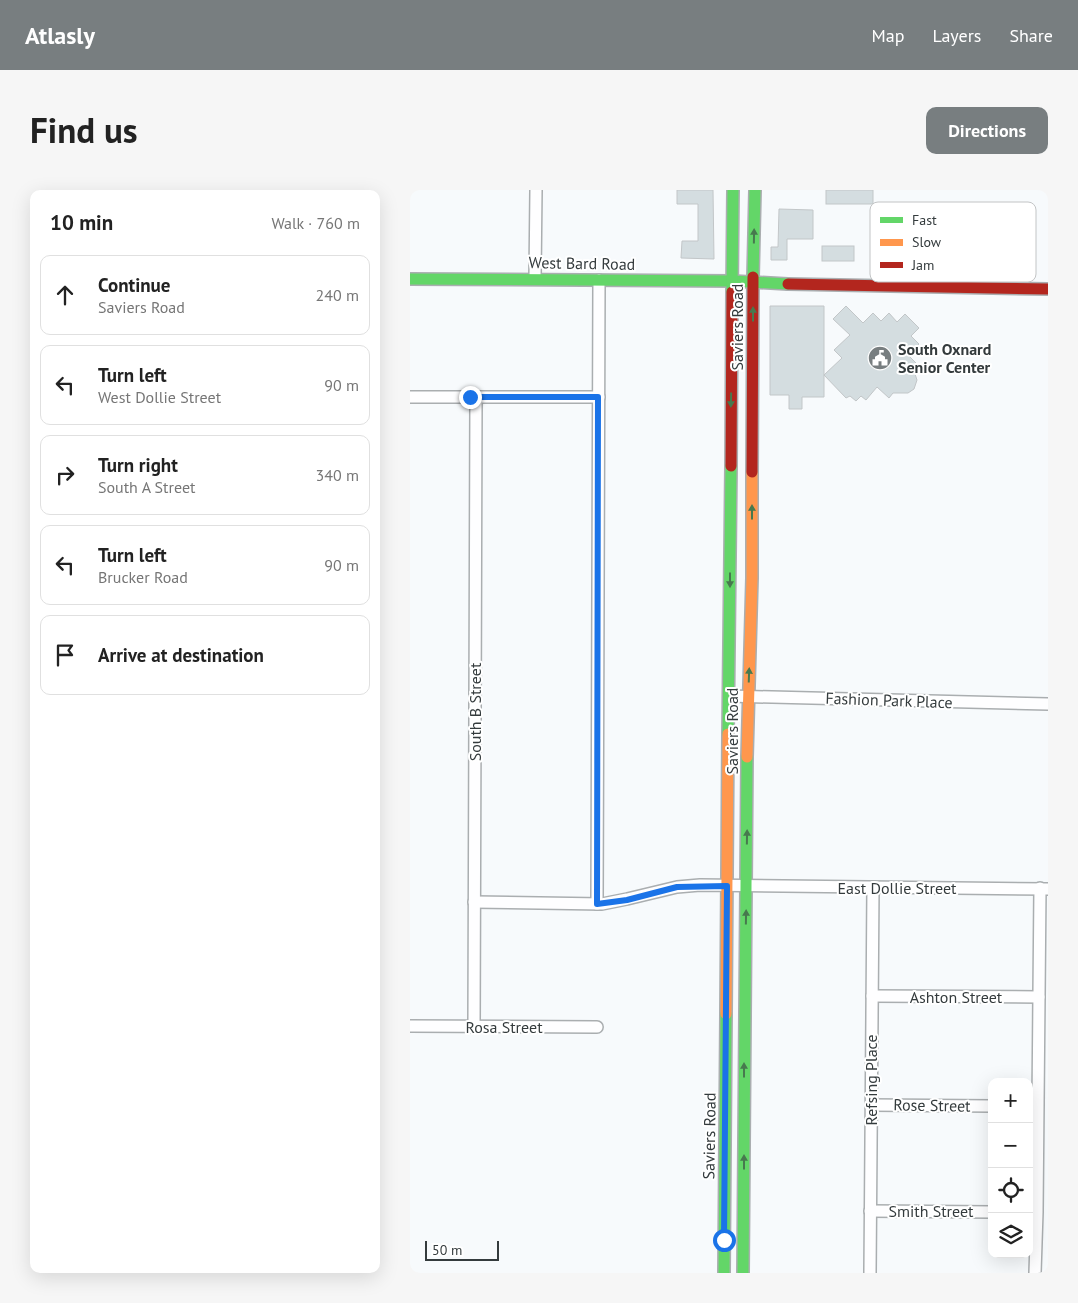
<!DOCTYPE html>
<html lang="en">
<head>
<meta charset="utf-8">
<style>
	body { margin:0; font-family:"PT Sans",sans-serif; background:#f6f6f6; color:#222 }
	.controls { position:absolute; right:15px; bottom:15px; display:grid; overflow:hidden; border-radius:10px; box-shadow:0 5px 20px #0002 }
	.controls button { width:45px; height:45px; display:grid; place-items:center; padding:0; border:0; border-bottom:1px solid #e0e0e0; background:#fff; color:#222; font:25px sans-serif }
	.scale { position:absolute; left:15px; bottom:12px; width:74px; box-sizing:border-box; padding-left:5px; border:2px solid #343b3d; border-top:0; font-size:14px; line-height:18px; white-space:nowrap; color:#343b3d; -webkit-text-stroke:4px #fff; paint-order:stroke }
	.stop { position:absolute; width:15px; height:15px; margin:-11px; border:4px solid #1a73e8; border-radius:50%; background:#fff }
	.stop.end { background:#1a73e8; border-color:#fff; box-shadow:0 1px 5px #0008 }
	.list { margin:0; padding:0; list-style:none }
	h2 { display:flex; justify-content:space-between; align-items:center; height:65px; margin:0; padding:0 20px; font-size:21px }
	h2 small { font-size:16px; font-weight:400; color:#767676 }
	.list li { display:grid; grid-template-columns:32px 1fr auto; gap:15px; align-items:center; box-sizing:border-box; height:80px; margin:0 10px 10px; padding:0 10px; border:1px solid #e0e0e0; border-radius:10px }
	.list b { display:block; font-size:19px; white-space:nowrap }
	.list p { margin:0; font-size:16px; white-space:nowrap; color:#767676 }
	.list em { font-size:16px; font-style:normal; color:#767676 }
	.icon { flex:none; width:28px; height:28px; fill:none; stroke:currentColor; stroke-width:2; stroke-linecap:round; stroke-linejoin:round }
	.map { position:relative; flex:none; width:638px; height:1083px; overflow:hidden; border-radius:10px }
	header { display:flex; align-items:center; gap:30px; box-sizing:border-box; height:70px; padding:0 25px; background:#787e80; color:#fff }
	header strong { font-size:24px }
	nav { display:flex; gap:28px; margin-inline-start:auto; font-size:18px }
	.intro { display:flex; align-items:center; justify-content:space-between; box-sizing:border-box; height:120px; padding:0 30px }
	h1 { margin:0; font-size:35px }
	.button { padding:12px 22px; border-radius:10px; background:#787e80; color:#fff; font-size:18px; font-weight:700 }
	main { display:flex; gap:30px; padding:0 30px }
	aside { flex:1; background:#fff; border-radius:10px; box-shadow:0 5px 20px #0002 }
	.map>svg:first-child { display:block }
	.building { fill:#d4dde0; stroke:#c2c6c8 }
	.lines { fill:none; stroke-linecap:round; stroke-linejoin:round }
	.street-casing { stroke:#aaaeb0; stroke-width:14 }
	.fast-casing { stroke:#aaaeb0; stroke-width:14 }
	.slow-casing { stroke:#aaaeb0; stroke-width:14 }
	.jam-casing { stroke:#aaaeb0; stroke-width:14 }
	.street { stroke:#fefeff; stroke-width:11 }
	.fast { stroke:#63d668; stroke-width:11 }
	.slow { stroke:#ff974d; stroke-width:11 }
	.jam { stroke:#b3261e; stroke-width:11 }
	.oneway { fill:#47794e }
	.route { stroke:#1a73e8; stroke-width:6 }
	.labels { text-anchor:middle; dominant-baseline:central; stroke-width:4; stroke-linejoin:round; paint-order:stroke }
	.street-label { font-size:16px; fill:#343b3d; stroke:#fff }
	.poi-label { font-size:16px; font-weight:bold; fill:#343b3d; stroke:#fff; text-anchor:start }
	.key { fill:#fff; stroke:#c2c4c5; stroke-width:1 }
	.key-label { font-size:14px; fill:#343b3d }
</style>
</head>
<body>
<header>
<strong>Atlasly</strong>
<nav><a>Map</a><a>Layers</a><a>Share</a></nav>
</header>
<div class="intro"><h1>Find us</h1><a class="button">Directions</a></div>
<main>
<aside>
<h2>10 min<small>Walk · 760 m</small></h2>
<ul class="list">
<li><svg class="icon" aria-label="ahead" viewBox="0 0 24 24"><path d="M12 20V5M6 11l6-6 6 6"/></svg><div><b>Continue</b><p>Saviers Road</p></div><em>240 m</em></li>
<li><svg class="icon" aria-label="left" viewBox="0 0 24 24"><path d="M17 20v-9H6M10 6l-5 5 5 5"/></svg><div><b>Turn left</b><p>West Dollie Street</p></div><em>90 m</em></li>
<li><svg class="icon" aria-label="right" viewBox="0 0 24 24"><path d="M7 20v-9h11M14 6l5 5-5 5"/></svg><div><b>Turn right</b><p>South A Street</p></div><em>340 m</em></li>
<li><svg class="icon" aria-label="left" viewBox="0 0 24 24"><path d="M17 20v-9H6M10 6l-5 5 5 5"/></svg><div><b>Turn left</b><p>Brucker Road</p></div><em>90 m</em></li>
<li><svg class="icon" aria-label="arrive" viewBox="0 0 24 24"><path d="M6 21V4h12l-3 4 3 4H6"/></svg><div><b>Arrive at destination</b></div></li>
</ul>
</aside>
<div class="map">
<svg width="638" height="1083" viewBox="0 0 638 1083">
	<rect width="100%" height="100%" fill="#f7fafc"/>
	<!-- building -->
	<g class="building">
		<path d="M267,0H303L304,69L271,68L272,51H288V14H267Z"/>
		<rect x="416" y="0" width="47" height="14"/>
		<path d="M369,19L403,20V49H377V70H361V57H368Z"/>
		<rect x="412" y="56" width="32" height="15"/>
		<path d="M360,116H414V207H392V219H379V205H360Z"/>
		<path d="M436,116L453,133L463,123L471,131L479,123L487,132L495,124L509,138L501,146L509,154L498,165L509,176L504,181L507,190L504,199L498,203H483L479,208L467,197L456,210L451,206L446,211L440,206L436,208L414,185L432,168L424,160L440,145L423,129Z"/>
	</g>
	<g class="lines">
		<!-- street casing -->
		<g class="street-casing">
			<g id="street">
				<path d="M125,89L126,0"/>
				<path d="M0,207H189"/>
				<path d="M319,506L638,514"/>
				<path d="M64,712L192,714L217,709L267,697L290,695L638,699"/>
				<path d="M187,714L189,90"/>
				<path d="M462,806L629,807"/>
				<path d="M0,836L187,837"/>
				<path d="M64,837L66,207"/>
				<path d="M461,915L582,916"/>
				<path d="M460,1021L582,1022"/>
				<path d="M460,1083L463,697"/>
				<path d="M625,1083L627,1022L630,698"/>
			</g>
		</g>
		<!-- fast casing -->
		<g class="fast-casing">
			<g id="fast">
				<path d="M343,87L345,0"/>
				<path d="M0,89L323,91L378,94"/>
				<path d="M322,102L323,0"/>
				<path d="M318,544L321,276"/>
				<path d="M314,1083L316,824"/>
				<path d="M333,1083L337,567"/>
			</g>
		</g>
		<!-- slow casing -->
		<g class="slow-casing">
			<g id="slow">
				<path d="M337,567L342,388V282"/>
				<path d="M316,824L318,544"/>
			</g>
		</g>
		<!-- jam casing -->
		<g class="jam-casing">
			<g id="jam">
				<path d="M378,94L638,99"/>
				<path d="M321,276L322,102"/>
				<path d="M342,282L343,87"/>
			</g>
		</g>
		<!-- street -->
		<use href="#street" class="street"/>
		<!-- fast -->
		<use href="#fast" class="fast"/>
		<!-- slow -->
		<use href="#slow" class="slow"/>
		<!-- jam -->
		<use href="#jam" class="jam"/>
	</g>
	<!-- one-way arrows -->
	<defs><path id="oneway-solid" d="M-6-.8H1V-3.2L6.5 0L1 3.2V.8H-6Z" transform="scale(1.25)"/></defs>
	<g class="oneway">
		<use href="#oneway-solid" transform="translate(344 46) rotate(-89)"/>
		<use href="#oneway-solid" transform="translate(343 124) rotate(-90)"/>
		<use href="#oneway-solid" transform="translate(321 210) rotate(91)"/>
		<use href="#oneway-solid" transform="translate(342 322) rotate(-90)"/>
		<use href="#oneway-solid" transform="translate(320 390) rotate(90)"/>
		<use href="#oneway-solid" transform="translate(339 485) rotate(-88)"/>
		<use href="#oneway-solid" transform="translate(337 647) rotate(-89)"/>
		<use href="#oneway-solid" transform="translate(336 727) rotate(-89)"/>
		<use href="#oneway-solid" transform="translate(334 880) rotate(-90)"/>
		<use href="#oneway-solid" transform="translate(334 972) rotate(-90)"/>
	</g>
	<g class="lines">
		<!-- route -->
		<path class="route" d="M60,207H188L187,714L217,710L267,697L317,696L314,1050"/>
	</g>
	<!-- icons -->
	<defs>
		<g id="civic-disc" transform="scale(1.25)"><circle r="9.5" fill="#787e80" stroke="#fff"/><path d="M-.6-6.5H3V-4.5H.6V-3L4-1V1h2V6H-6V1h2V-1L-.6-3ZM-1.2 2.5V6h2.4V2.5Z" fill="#fff"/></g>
	</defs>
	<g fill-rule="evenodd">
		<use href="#civic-disc" x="470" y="168"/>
	</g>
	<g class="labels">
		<!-- street labels -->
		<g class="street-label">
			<text transform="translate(172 73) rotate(1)">West Bard Road</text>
			<text transform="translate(327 137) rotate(-90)">Saviers Road</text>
			<text transform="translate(479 510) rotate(2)">Fashion Park Place</text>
			<text transform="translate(65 522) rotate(-90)">South B Street</text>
			<text transform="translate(322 541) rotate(-90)">Saviers Road</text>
			<text x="487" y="698">East Dollie Street</text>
			<text x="546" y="807">Ashton Street</text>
			<text x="94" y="837">Rosa Street</text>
			<text transform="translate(461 890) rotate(-90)">Refsing Place</text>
			<text transform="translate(522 915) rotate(1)">Rose Street</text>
			<text transform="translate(299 946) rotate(-89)">Saviers Road</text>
			<text x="521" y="1021">Smith Street</text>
		</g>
		<!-- poi labels -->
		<g class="poi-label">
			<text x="488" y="159">South Oxnard<tspan x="488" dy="18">Senior Center</tspan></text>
		</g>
	</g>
	<!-- legend -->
	<rect x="460" y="12" width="166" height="80" rx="8" class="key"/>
	<rect x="470" y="27" width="23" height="6" fill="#63d668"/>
	<rect x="470" y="49" width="23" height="7" fill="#ff974d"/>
	<rect x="470" y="72" width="23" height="6" fill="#b3261e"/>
	<g class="key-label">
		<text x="502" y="35">Fast</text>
		<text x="502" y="57">Slow</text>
		<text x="502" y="80">Jam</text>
	</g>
</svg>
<div class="controls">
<button>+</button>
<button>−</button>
<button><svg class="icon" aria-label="locate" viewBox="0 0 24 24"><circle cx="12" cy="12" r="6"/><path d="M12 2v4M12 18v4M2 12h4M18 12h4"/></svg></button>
<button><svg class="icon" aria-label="layers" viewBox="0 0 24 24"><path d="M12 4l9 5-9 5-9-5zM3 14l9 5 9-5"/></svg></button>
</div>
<div class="scale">50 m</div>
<div class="stop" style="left:314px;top:1050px"></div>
<div class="stop end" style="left:60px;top:207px"></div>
</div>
</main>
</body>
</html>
